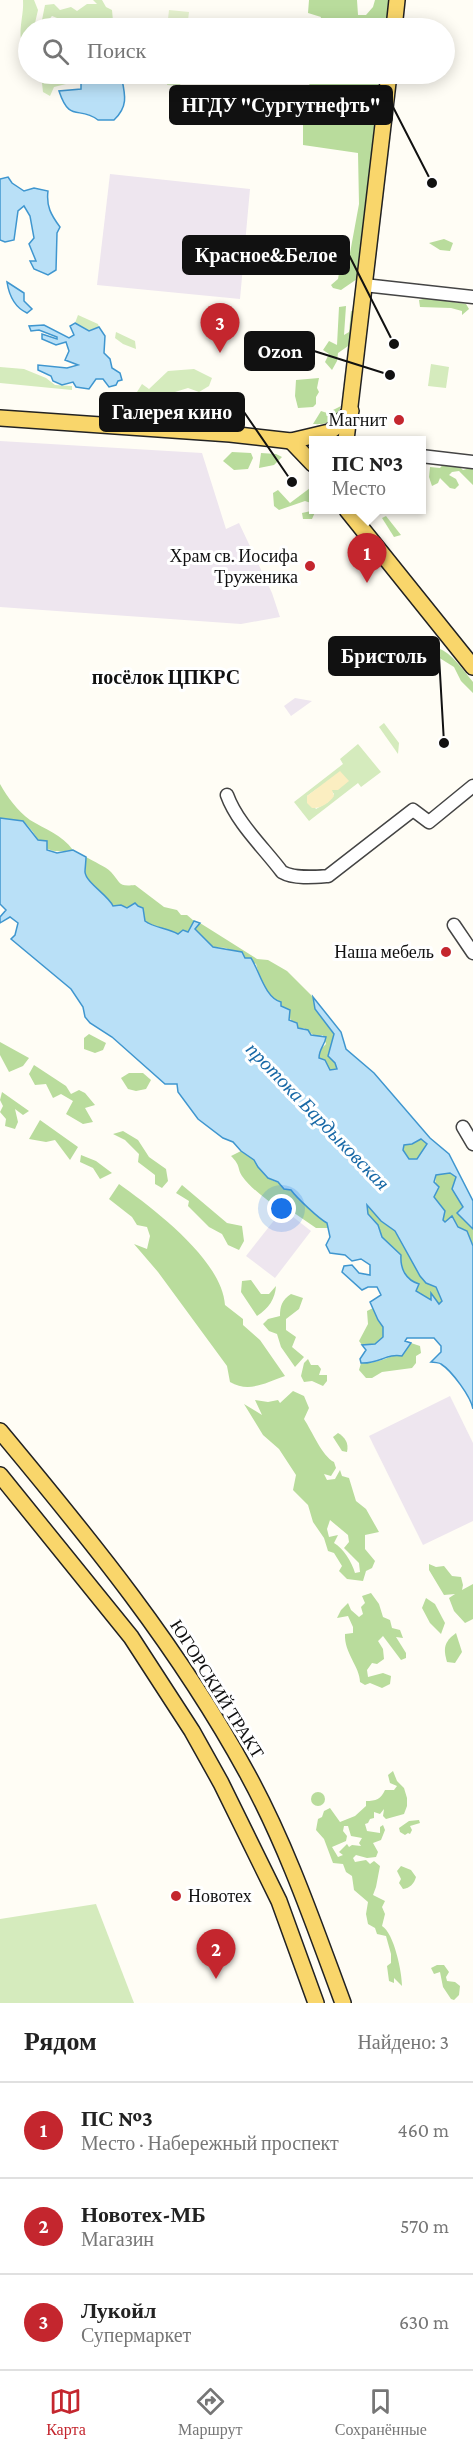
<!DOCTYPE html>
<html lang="ru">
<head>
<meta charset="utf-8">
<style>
	body { margin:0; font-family:"Crimson Pro",serif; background:#f2f2f2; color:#222 }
	.you { position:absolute; left:282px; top:1209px; width:21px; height:21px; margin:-15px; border:4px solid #fff; border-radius:50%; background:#1a73e8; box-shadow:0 0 0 9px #1a73e833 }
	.badge { display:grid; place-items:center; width:39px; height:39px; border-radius:50%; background:#c4262e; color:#fff; font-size:20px; font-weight:700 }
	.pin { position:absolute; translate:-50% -50px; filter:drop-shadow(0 2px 3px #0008) }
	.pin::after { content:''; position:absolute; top:32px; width:21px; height:18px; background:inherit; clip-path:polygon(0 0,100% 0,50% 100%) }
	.popup { position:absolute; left:309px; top:436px; width:117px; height:78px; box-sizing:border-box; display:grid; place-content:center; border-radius:0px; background:#fff; filter:drop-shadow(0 2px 4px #0005); font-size:20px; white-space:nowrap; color:#767676 }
	.popup b { font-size:22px; color:#222 }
	.popup::after { content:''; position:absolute; left:50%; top:100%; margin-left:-12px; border:12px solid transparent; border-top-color:#fff }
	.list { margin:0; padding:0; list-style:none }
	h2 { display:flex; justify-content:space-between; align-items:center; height:78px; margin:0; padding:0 24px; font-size:26px }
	h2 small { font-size:20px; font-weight:400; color:#767676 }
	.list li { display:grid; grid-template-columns:39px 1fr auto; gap:18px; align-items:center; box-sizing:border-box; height:96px; padding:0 24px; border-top:2px solid #e0e0e0 }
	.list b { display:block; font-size:22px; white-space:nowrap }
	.list p { margin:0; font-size:20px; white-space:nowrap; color:#767676 }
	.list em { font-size:20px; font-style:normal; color:#767676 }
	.icon { flex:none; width:33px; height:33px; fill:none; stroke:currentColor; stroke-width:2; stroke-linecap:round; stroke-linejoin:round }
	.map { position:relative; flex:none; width:473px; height:2003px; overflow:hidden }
	.search { position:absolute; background:#fff; box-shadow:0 3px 15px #0003; left:18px; right:18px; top:18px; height:66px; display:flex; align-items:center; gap:15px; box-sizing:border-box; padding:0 21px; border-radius:33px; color:#767676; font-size:22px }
	.sheet { height:366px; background:#fff }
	nav { display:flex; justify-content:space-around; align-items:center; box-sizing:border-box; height:84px; border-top:2px solid #e0e0e0; background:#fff; font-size:16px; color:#767676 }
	nav a { display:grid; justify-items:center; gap:3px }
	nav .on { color:#c4262e }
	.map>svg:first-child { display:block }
	.industrial { fill:#eee6ef }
	.green { fill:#d5ebbd; fill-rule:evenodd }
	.forest { fill:#b9dc9c; fill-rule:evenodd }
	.sand { fill:#fbeec1 }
	.pitch { fill:#e6f2cf }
	.water { fill:#b9e0f7; stroke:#3f96cf; stroke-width:1.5; fill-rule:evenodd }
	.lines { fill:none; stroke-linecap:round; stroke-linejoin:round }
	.minor-casing { stroke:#444; stroke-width:15 }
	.major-casing { stroke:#222; stroke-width:18 }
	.minor { stroke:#fff; stroke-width:12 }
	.major { stroke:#f9d66b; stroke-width:15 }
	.poi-dot { fill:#c4262e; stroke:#fff; stroke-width:2 }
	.labels { text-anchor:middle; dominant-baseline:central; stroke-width:6; stroke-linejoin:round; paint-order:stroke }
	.poi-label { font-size:18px; fill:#111; stroke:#fff; text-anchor:end }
	.street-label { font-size:18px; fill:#111; stroke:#fff }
	.neighbourhood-label { font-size:20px; font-weight:bold; fill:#111; stroke:#fff }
	.water-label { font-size:20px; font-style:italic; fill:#1768a6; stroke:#fff }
	.leader { fill:none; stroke:#111; stroke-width:2 }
	.callout-dot { fill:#111; stroke:#fff; stroke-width:2 }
	.callout { fill:#111; stroke:#111; stroke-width:2 }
	.callout-label { font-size:20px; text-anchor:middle; font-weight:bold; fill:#fff }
</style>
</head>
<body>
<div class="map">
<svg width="473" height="2003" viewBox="0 0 473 2003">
	<rect width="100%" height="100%" fill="#fffdf5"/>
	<!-- industrial -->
	<g class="industrial">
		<path d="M110,174L250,189L240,299L97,285Z"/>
		<path d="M0,441L202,453L226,529L239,523L272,593L280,617L241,624L0,607Z"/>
		<path d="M295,698L312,701L291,716L284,706Z"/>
		<path d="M283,1209L311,1231L275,1278L246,1256Z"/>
		<path d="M450,1396L473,1443V1521L423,1545L369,1436Z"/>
	</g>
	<!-- green -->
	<g class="green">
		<path d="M23,0H34L38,10L35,23L42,20L45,5L54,4L60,10L71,7L77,11L87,4H97L93,0H102L106,7L112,10L113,21L99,23L102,28H66L67,22L52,16L46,23L52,28H28V38L21,40C19,26 24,14 23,0Z"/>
		<path d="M52,74H80V77L70,83L54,87L50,96L43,92L42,83L50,80Z"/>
		<path d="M161,74H182L180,86L167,85L168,77L161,76Z"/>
		<path d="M78,315L98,324L99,327L89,331L75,323Z"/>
		<path d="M116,332L135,341L136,349L123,344L115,338Z"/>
		<path d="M431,364L449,367L446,388L428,386Z"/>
		<path d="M0,367L24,369L46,378L55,385L72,386V390L0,383Z"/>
		<path d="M194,369L212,378L209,386L199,392L188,388L162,396L139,398L137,392L142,384L149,389L168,371Z"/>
		<path d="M384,723L399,743L398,754L379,727Z"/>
		<path d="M358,744L381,772L361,787L358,783L309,821L294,802L343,764L340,759ZM318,788L330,789L334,794L328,802L316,809L307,796Z"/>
		<path d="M96,1904L134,2003H0V1919Z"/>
	</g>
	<!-- forest -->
	<g class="forest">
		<path d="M309,0H357L358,15H366L373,7L375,0H391L386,28H318L321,17L308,13Z"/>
		<path d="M310,74H382L368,224L362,233L363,244L359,252L361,265L357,279L341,290L333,288L331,285L338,279L342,255L350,253L359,204L358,153L303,145V119L308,106Z"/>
		<path d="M444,239L453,243L450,251L440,250L429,243Z"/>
		<path d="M427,298L466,304L469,309L462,315V311L451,308L420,307L419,300Z"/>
		<path d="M346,306L344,335L349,332L351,311L355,312L351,344L338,353L337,361L332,370L325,362L329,354L323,350L329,341L337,345L339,307Z"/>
		<path d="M319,378L317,388L319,392L316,397V404L313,407L298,408L295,396L296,380Z"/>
		<path d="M341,406C335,421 329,425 313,424L321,411L327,413Z"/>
		<path d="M232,452L251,453L253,458L248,469L234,470L223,461Z"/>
		<path d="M261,453L276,454L282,457L274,465L259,468Z"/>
		<path d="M444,463L458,465L463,470L473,467V485L459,471L452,472L449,475L456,479L459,485L455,489L450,488L440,478L438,483L432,486L429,477L430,467L440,468Z"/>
		<path d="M310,488L312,494L310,499L313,501V510H316L312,519H303L302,513L311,511V503L305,501L279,510L274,506L273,493L278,490L290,503Z"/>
		<path d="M386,516L401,535L394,537L382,518Z"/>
		<path d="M438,648C452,653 463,670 473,682V693L461,681L454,667L438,657Z"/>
		<path d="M0,784C8,798 17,810 30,820C45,829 62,835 73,850C37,856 44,840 23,821L0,818Z"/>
		<path d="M86,857C94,862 105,866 111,872C121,883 118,887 135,885L164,907L177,910L181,915H187L194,921L188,932L178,934C168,928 154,928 145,921L143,908L113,906C108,894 87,884 85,872C85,868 86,862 86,857Z"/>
		<path d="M200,923L257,959L268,960L287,971L313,997L315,1009L334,1034L328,1056L335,1063L337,1069L330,1070L319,1058V1051L326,1044L323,1035L316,1037L304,1028H298L262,985L256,964L226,948L213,947L195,929Z"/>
		<path d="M89,1034L106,1043L103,1050L95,1053L84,1049V1038Z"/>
		<path d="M0,1042L29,1058L23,1066L9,1072L0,1055Z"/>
		<path d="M34,1065L66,1086L71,1094L79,1090L85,1093L95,1105L85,1108L93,1122L83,1124L66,1114L73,1101L61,1094L53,1098L46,1084L35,1085L29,1074Z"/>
		<path d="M129,1073H143L151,1080L146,1089L136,1091L128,1089L121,1078Z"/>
		<path d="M2,1092L29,1111L23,1115L15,1109L18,1122L15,1129L5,1126L6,1119L0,1112L3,1106L0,1100Z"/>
		<path d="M40,1120L78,1147L70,1160L55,1140L46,1142L29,1139Z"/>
		<path d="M123,1131L138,1140L149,1157L166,1169L168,1181L162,1188L155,1184V1175L138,1162L139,1154L125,1140L113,1134Z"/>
		<path d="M421,1139L427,1144L417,1159H409L403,1150L404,1144H412Z"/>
		<path d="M241,1151C245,1154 250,1156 253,1159C259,1164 261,1173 268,1178C275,1183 286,1183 292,1191C299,1199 318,1218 327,1223L328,1228H316L284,1206L278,1209C267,1199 251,1189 242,1176C237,1168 241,1166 231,1156Z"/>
		<path d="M81,1155L96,1161L112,1173L100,1179L93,1168L80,1162Z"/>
		<path d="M443,1173H450L456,1177L459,1201L463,1208L458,1213L473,1229V1246L467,1231L458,1228L452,1217L444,1222L443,1220L434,1198L436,1175Z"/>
		<path d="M119,1184C154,1209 222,1260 225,1305L243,1319V1325L260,1340L285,1376C265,1383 249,1393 230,1382L227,1366L158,1272L134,1244L147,1249L150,1236L147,1227L137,1225L132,1217L109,1199Z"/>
		<path d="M182,1185L227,1223L242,1226L244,1241L239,1250L228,1245L222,1234L209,1227L188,1206L189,1201L176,1193Z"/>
		<path d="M367,1204L381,1221L395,1231L426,1283L436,1287L442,1301L439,1305L431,1295V1300L415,1291L414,1282L403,1273L395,1251L382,1237L378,1225L368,1214Z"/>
		<path d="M251,1280L261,1294H269L276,1286C275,1299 269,1308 257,1316L241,1292L242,1281Z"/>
		<path d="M291,1294L303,1298L299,1309L286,1319V1330L296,1337L292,1347L304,1357L295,1367L281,1347L277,1334L269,1331L263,1324L268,1319L280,1316C280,1306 282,1300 291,1294Z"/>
		<path d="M373,1308L378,1320L384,1327L383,1337L375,1344L362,1345L359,1341L368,1324L367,1311Z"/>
		<path d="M411,1343L420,1346L421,1353L416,1356V1363L412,1368L382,1372L372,1378H366L359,1370L361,1363C378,1364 399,1355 411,1343Z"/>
		<path d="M308,1359L311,1365H318L321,1369L319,1375H327V1381L323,1386L312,1381L304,1382L301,1376L304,1363Z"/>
		<path d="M293,1391L304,1396L309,1408L304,1419C312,1431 322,1456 334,1462L336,1468L331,1476L324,1474L327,1480L335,1479L340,1470L342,1476L349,1478L356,1501L366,1509L379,1532L365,1535V1549L375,1561L372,1568L366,1571L363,1581L347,1579L339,1571L342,1566L334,1553L328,1551L324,1538L313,1522L308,1505L293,1490L296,1475L279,1449L263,1435L244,1404L262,1415L255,1400L268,1402L278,1400L280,1403ZM330,1520L348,1535L349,1542L344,1548L359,1563L360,1572L355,1573C352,1562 343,1548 334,1543L338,1535L329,1537L327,1529Z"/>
		<path d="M338,1433C345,1437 349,1443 347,1452L342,1451L333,1437Z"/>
		<path d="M429,1564L436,1567L444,1566L452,1576L461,1577L463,1585L462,1590L473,1584V1619L465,1623L454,1611L449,1598L455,1594L444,1595L429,1570Z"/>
		<path d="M371,1593L379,1604L383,1617L390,1620L392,1628L400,1630L403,1638L396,1637L406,1653V1658L401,1660L383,1636L378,1641L383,1649L384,1659L377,1664L372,1663L367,1670L368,1677L383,1673L391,1676L390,1684L382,1688L370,1683L365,1685L360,1682C360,1667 344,1653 345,1634L353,1633V1627L348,1616L337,1618L341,1610L348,1603L351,1610L359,1617L363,1614L361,1607L365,1603L362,1596Z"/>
		<path d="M426,1598L435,1604L445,1623L441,1634L430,1623L422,1608Z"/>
		<path d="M456,1633L462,1652L455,1663L447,1662C443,1648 444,1642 456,1633Z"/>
		<path d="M393,1771L397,1781L404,1788L407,1798V1806L404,1814L386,1819L383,1816L384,1809L380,1814L374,1812V1818L370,1819L368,1823L365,1824L367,1831L380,1833V1827L383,1825L385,1830L381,1840L373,1843L378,1852L376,1857L367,1858L356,1855L353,1858L355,1862L366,1860L370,1864L374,1861L380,1866L376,1887L373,1895L385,1901L382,1907L385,1914L382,1926C394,1933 402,1972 402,1986L394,1978V1983L389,1981L387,1966L391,1963V1954L386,1936L377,1934L375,1928L368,1924L366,1914L368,1902L354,1890L352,1876L346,1872L343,1864L333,1863L324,1839L316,1830L318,1819L322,1817L324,1811L330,1808L340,1822L355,1816L366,1806V1801C376,1801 381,1799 385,1790H394L397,1786L390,1783L388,1775ZM344,1826H348L351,1836L362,1838L359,1843L361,1846L352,1845L349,1847L347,1844L339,1852L343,1855L338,1857L332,1847L346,1841L347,1836L343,1831Z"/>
		<circle cx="318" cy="1799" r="7"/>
		<path d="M419,1820L420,1823L410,1826L412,1830L410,1834L408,1833L405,1835L400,1832L399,1828L409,1821Z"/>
		<path d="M401,1866L411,1870L416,1877C414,1884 410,1888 403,1889L399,1883L401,1879L397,1871Z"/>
		<path d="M437,1965H444L449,1972L446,1977L447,1981L455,1982L460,1986L459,1995L454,2000L451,1999L443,1987L440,1972L434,1974L431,1968Z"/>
	</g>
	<!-- sand -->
	<path class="sand" d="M340,771L349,781L338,790H332L334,796C329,803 320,809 312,808L307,803V796Z"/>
	<!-- pitch -->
	<path class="pitch" d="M169,10L189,12L187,28H167Z"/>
	<!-- water -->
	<g class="water">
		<path d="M100,74L121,75C125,94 129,106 114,120H98C79,105 70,124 59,91L81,89V81Z"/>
		<path d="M8,177L12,183L24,191L34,188L48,191C46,206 51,215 60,227L57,233L56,270L48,275L34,269L30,261H36L29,244L34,238L30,216L24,206L18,211L14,240L5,242L0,240V179Z"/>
		<path d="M7,282L24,293V301L32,309L27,313C14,307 9,295 7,282Z"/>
		<path d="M75,323L89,331L99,327L105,336L104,353L110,359L112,368L120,373L122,380L118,381L116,385L109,387L103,379H96L89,389L76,387L73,382L62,385L53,381L51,376L38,370V365L67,368L78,365L65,360L69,351L66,342L56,345L42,339V334L57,339V337L39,330L31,331L29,326L44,325L69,338L74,335L70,326Z"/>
		<path d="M0,818L23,821L38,840L47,841V850L57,853L73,850L86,857C86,862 85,868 85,872C86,883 108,895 113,906L121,905L127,908L135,903L138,906L143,908L145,921C154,928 168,928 178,934L183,930L188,932L194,921L200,923L195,929L213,947L242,952L245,958H251C259,970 265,998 281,1002V1006L290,1010L289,1020L297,1023L298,1028L308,1030L311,1035L326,1037C325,1045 319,1049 319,1058L325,1060L330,1070L337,1069L335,1063L328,1056L334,1034L315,1009L313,997L341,1032L346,1049L374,1073L430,1138L449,1154L473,1201V1229L457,1213L463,1207L452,1189L456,1177L450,1173L436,1175L434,1182L439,1187L434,1197L445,1211L443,1220L445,1222L452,1216L458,1227L467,1231L473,1246V1409C471,1397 452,1371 441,1364C440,1363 433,1362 431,1362L441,1352V1346L434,1338H407L405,1341L411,1343L402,1356C387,1353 379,1364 361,1363L360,1359L366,1350L362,1345L375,1344L383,1337V1327L378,1320L370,1302L381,1295L377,1287H368L362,1290L342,1272L344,1266L352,1265L359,1273L370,1275V1265L361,1259L352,1261L345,1255L330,1253L326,1245L330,1237L327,1223C319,1219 296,1197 291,1190L284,1189L278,1182L268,1178L258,1167L254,1160L241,1151L233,1142L223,1138L198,1119L178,1092L177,1084H165L112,1037L90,1023L85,1017L83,1007L71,989L11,939L15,935L18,923L10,917L0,923V917L6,910L0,904ZM421,1139L427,1144L417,1159H409L403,1150L404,1145L412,1144ZM367,1205L381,1221L395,1231L420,1276L426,1283L436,1287L442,1301L439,1304L431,1293V1300L416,1291L419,1284C406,1280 400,1269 401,1255L382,1237L378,1225L368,1214Z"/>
	</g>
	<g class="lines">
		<!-- minor casing -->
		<g class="minor-casing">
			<g id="minor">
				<path d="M364,285L473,297"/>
				<path d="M421,456L473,462"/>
				<path d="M227,795C237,823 264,848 282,872C294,879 315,877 328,876L413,810L429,822L473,786"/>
				<path d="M454,925L473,953"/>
				<path d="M463,1127L473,1144"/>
			</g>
		</g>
		<!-- major casing -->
		<g class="major-casing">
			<g id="major">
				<path d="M394,28L397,0"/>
				<path d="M0,418L230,434L291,441L329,432L336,427L351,411"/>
				<path d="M346,440L389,74"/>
				<path d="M291,441L313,464"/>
				<path d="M347,510L473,667"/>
				<path d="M0,1431C90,1539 179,1648 247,1773C287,1846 314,1925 343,2003"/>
				<path d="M0,1475L131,1637L192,1731L221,1783L279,1901L316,2003"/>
			</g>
		</g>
		<!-- minor -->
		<use href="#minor" class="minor"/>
		<!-- major -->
		<use href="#major" class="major"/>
	</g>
	<!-- markers -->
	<g class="poi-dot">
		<circle cx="399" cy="420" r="6"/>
		<circle cx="310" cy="566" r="6"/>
		<circle cx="446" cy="952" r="6"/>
		<circle cx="176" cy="1896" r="6"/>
	</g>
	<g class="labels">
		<!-- poi labels -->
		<g class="poi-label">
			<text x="387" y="420">Магнит</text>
			<text x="298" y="556">Храм св. Иосифа<tspan x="298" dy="21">Труженика</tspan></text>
			<text x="434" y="952">Наша мебель</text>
			<text x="188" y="1896" text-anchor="start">Новотех</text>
		</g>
		<!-- street labels -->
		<g class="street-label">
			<text transform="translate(217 1689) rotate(58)">ЮГОРСКИЙ ТРАКТ</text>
		</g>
		<!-- neighbourhood labels -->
		<g class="neighbourhood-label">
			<text x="166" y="677">посёлок ЦПКРС</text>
		</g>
		<!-- water labels -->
		<g class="water-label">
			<text transform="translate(318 1116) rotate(46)">протока Бардыковская</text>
		</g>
	</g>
	<!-- callouts -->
	<path class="leader" d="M432 183L392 105M394 344L349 255M390 375L314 351M292 482L244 412M444 743L439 656"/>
	<g class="callout-dot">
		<circle cx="432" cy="183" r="6"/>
		<circle cx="394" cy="344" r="6"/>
		<circle cx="390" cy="375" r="6"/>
		<circle cx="292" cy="482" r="6"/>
		<circle cx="444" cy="743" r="6"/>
	</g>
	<g class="callout">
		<rect x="170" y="86" width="222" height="38" rx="6"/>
		<rect x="183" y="236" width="166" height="38" rx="6"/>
		<rect x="245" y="332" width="69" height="38" rx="6"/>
		<rect x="100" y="393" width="144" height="38" rx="6"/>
		<rect x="329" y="637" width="110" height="38" rx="6"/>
	</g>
	<g class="callout-label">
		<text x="281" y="112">НГДУ "Сургутнефть"</text>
		<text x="266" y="262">Красное&amp;Белое</text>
		<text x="280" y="358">Ozon</text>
		<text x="172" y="419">Галерея кино</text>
		<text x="384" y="663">Бристоль</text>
	</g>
</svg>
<div class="you"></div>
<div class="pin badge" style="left:367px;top:583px">1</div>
<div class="popup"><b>ПС №3</b>Место</div>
<div class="pin badge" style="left:216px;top:1979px">2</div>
<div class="pin badge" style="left:220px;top:353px">3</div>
<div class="search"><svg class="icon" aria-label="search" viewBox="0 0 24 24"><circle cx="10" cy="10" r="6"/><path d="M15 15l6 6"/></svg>Поиск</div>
</div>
<section class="sheet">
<h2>Рядом<small>Найдено: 3</small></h2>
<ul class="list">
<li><span class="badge">1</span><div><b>ПС №3</b><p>Место · Набережный проспект</p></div><em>460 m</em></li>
<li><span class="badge">2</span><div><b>Новотех-МБ</b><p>Магазин</p></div><em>570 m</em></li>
<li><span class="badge">3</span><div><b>Лукойл</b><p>Супермаркет</p></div><em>630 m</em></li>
</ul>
</section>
<nav>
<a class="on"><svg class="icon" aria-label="map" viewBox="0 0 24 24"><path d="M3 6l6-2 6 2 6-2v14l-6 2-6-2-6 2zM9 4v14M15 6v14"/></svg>Карта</a>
<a><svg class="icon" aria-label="directions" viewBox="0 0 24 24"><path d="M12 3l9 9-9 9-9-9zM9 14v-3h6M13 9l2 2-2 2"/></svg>Маршрут</a>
<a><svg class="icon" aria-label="saved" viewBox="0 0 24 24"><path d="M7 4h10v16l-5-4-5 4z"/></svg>Сохранённые</a>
</nav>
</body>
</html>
